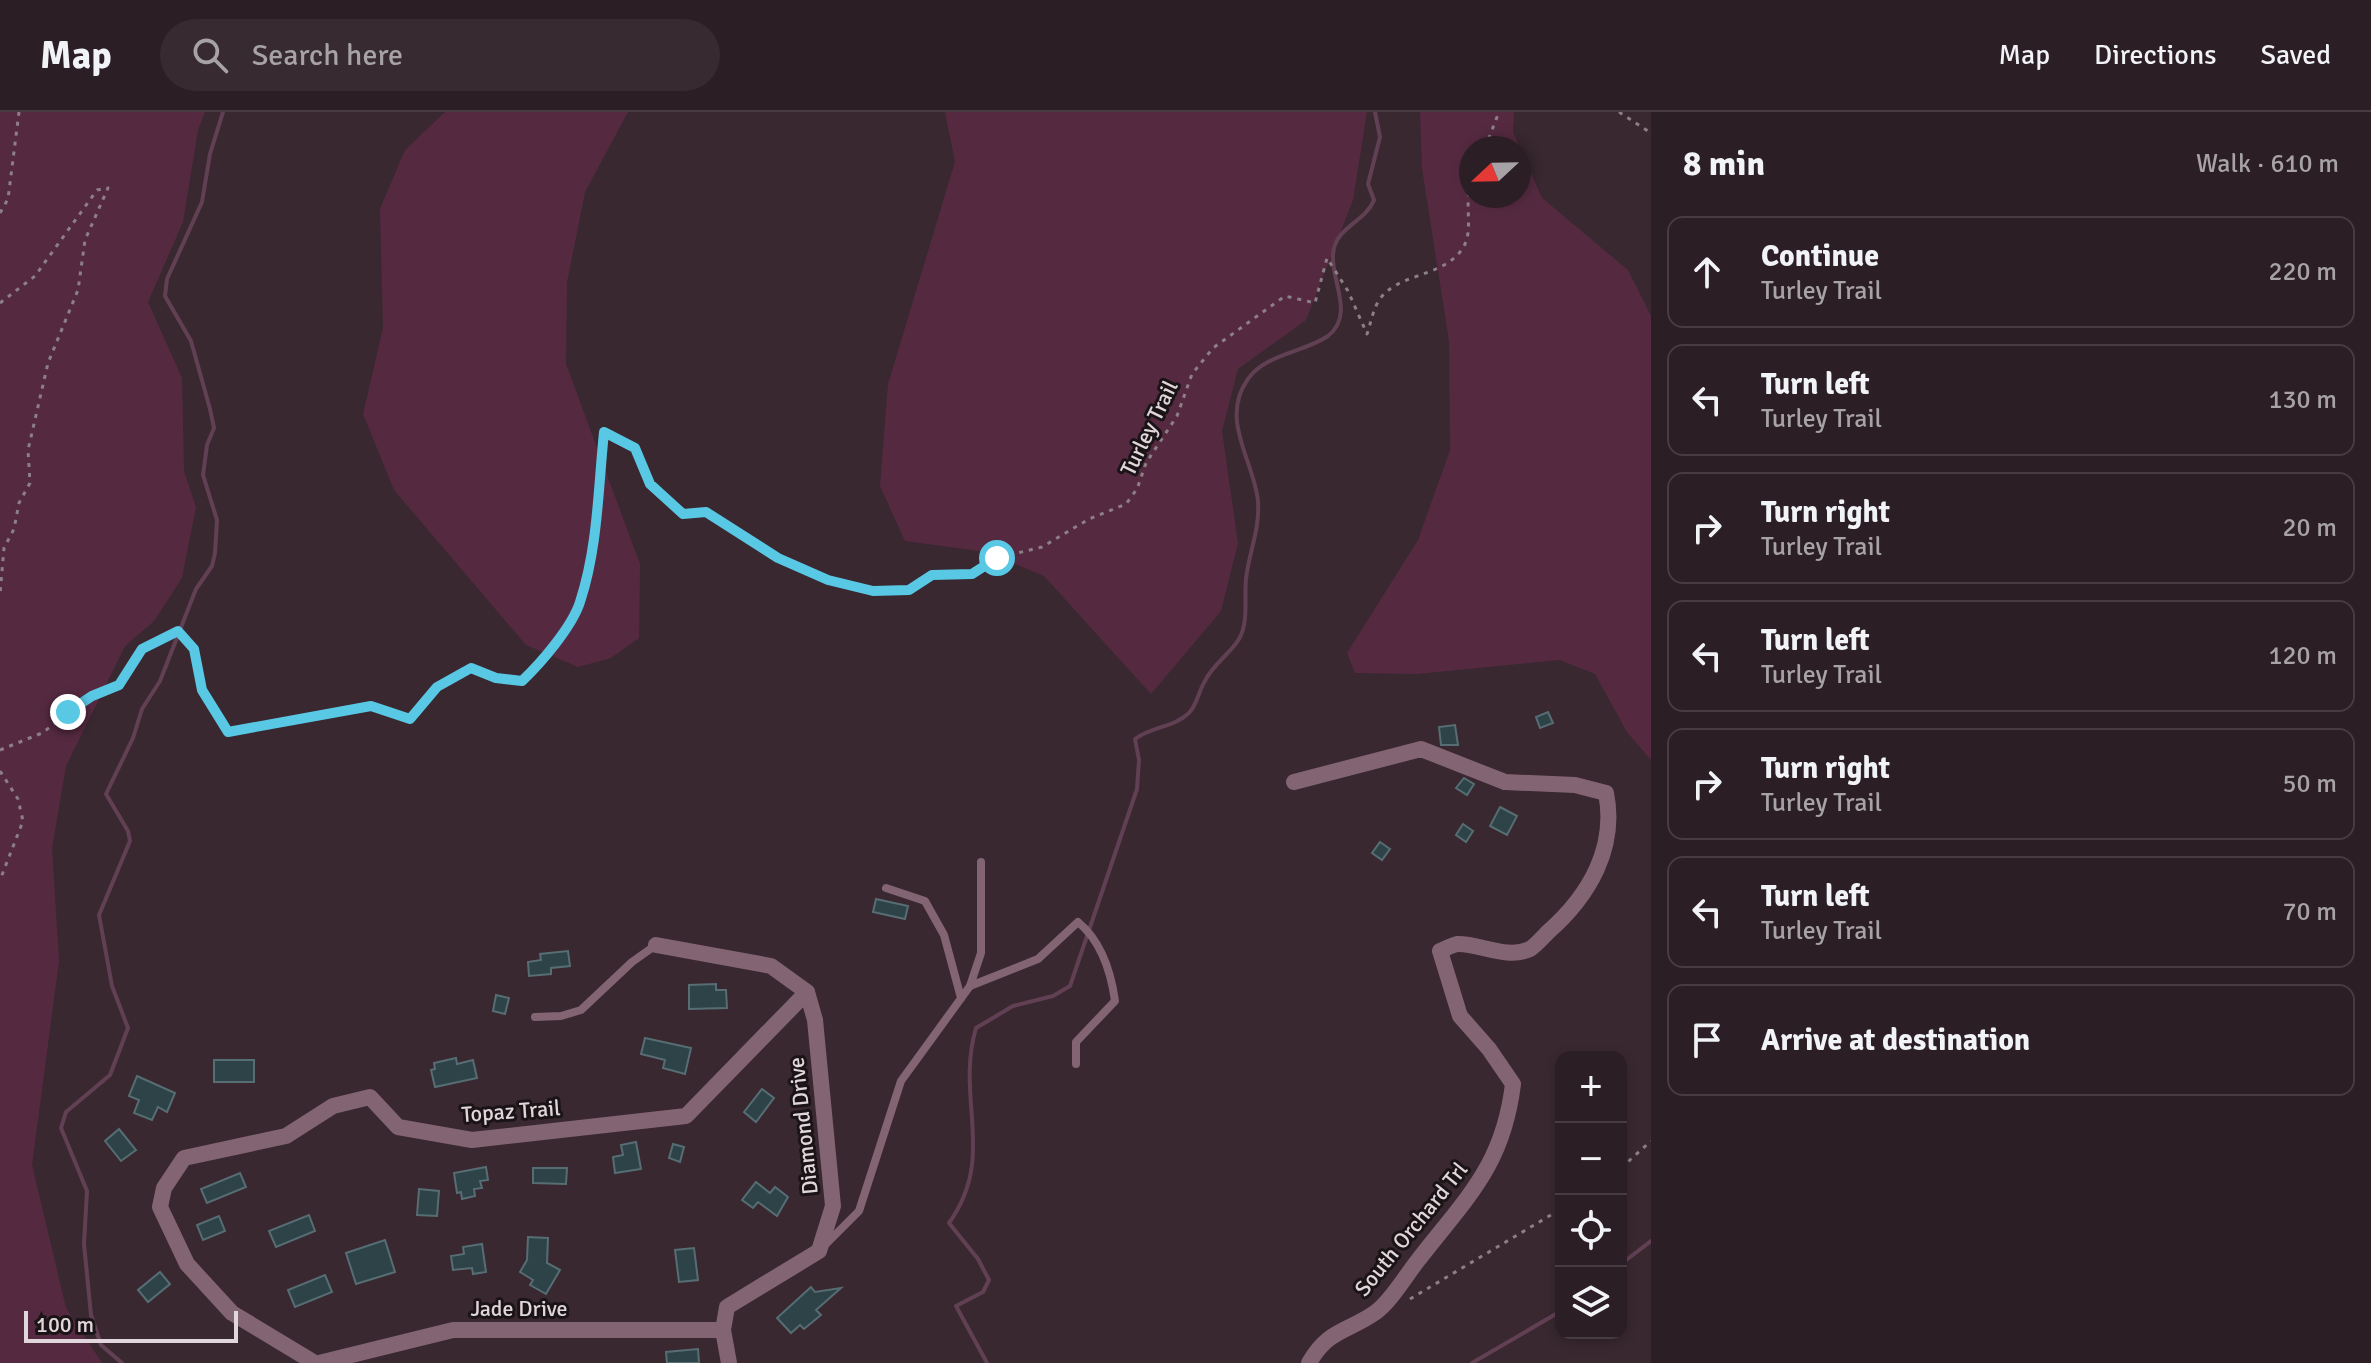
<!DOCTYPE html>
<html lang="en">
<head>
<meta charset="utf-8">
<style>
	body { margin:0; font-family:Signika,sans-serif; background:#372b31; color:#f1f3f6 }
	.controls { position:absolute; right:24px; bottom:24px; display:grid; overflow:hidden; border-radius:16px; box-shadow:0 4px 12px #0003 }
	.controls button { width:72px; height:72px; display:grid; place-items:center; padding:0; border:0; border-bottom:2px solid #473c41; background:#2b1e24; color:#f1f3f6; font:40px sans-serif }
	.compass { position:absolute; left:1459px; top:24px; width:72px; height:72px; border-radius:50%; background:#2b1e24; box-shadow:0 4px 12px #0003; rotate:248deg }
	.scale { position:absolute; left:24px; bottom:20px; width:214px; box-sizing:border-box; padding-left:8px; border:4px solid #e1d6db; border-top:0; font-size:22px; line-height:28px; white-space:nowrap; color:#e1d6db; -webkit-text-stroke:6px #1b1417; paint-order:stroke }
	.stop { position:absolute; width:24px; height:24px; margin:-18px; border:6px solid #59c8e4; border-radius:50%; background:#fff }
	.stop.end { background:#59c8e4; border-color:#fff; box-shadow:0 2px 8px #0008 }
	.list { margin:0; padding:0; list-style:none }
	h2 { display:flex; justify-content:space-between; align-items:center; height:104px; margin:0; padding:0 32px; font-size:34px }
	h2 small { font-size:26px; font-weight:400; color:#a6a2a6 }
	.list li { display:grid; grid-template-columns:52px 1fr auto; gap:24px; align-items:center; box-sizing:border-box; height:112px; margin:0 16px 16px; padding:0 16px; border:2px solid #473c41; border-radius:16px }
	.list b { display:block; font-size:30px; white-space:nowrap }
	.list p { margin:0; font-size:26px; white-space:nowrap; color:#a6a2a6 }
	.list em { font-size:26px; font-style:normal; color:#a6a2a6 }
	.icon { flex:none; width:44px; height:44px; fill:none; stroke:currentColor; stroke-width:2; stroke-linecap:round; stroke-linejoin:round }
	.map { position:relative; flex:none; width:1651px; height:1251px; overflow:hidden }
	header { display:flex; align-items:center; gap:48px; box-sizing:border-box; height:112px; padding:0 40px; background:#2b1e24; border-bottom:2px solid #473c41 }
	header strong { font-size:38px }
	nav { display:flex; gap:44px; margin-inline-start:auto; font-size:28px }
	.search { width:560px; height:72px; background:#372b31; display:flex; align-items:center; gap:20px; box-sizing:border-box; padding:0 28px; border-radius:44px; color:#a6a2a6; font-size:30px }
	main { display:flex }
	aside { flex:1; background:#2b1e24 }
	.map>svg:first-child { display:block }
	.green { fill:#552a41; fill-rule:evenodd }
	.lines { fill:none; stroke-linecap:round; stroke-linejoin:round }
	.stream { stroke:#624054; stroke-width:4 }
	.building { fill:#2e4348; stroke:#566d73; stroke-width:2 }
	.path { stroke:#8d7f86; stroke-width:3; stroke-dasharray:4 6; stroke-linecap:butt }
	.service { stroke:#836473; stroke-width:8 }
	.minor { stroke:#836473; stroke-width:16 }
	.route { stroke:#59c8e4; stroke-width:10 }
	.labels { text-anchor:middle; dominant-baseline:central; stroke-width:6; stroke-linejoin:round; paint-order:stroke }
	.street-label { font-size:22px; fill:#e1d6db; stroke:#1b1417 }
</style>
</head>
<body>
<header>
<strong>Map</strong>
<div class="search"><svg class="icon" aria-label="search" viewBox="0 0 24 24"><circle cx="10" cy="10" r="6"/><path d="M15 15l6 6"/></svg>Search here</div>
<nav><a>Map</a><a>Directions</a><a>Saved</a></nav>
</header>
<main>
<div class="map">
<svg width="1651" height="1251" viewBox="0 0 1651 1251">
	<rect width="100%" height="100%" fill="#392830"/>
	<!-- green -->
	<g class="green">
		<path d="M0,0H205L198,18L183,110L148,190L182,266L184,359L196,395L182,466L154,509L125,534L66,654L52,736L59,849L32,1053L66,1196L102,1251H0Z"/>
		<path d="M445,0H628L585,80L567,170L566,252L640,452L639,526L611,546L578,555L526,533L394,378L363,302L383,216L380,97L405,38Z"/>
		<path d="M945,0H1367L1353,88L1306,208L1238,257L1222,319L1238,431L1221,499L1151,582L1044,464L987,440L905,429L880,374L888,272L955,50Z"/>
		<path d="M1420,0H1514L1513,20L1542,86L1628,158L1651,204V648L1627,620L1595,562L1560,548L1417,562L1355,561L1347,541L1418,428L1450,338L1449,229L1422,56ZM1519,36V84H1471V36Z"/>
	</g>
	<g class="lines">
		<!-- stream -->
		<g class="stream">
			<path d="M1621,1152L1651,1129"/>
			<path d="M122,1251L101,1233L91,1203L84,1132L87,1079L61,1016L66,1000L110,963L128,916L112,874L99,803L130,729L128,719L106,682L133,626L142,597L160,569L196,477L212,454L215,441L217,408L203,363L207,333L214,316L210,297L191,229L165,184L167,167L202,90L210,42L223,0"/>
			<path d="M987,1251L956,1194L983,1180L989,1168L978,1147L949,1111C997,1044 955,987 976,916L1013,894L1053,884L1070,874L1137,677L1139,648L1135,627C1152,614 1173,616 1189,601C1198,591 1198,580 1205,569C1213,552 1230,542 1239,527C1249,510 1244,485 1246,467C1249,440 1260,418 1258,389C1254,349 1219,307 1248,267C1265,242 1305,240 1328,224C1355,203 1331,169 1333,143C1334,115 1365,111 1374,88L1368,72L1380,25L1375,0"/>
			<path d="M1472,1251L1561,1199"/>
		</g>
	</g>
	<!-- building -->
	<g class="building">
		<path d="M1548,600L1553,611L1540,616L1536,605Z"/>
		<path d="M1455,613L1458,633H1441L1439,615Z"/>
		<path d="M1464,666L1474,672L1467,683L1456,676Z"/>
		<path d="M1500,695L1517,704L1507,723L1490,714Z"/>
		<path d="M1463,712L1473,719L1466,730L1456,723Z"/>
		<path d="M1380,730L1390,737L1382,748L1372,741Z"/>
		<path d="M876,787L908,794L905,807L873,800Z"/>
		<path d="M568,839L570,854L551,856V862L529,864L528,850L541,848L540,842Z"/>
		<path d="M716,872V878H726L727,896L689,897V873Z"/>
		<path d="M496,883L509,886L505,902L493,899Z"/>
		<path d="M645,926L691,936L685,962L663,956L665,948L641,942Z"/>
		<path d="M456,946L457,952L473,948L477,966L435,975L431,958L435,957L434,951Z"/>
		<rect x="214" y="948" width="40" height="22"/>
		<path d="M137,964L175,981L167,1000L158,995L152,1008L134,1001L139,988L129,984Z"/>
		<path d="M762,977L774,986L756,1010L744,1000Z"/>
		<path d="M119,1017L136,1038L121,1049L105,1029Z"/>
		<path d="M636,1030L641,1057L615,1061L613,1045L623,1043L621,1033Z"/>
		<path d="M673,1032L684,1035L680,1050L669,1046Z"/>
		<path d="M486,1055L488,1068L480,1069L482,1076L474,1077L475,1084L462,1087L461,1080L457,1081L454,1061Z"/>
		<path d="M533,1056H567L566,1072L533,1071Z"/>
		<path d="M240,1061L246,1075L207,1091L201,1077Z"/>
		<path d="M756,1070L770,1081L775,1075L788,1085L777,1104L758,1090L753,1096L742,1088Z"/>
		<path d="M419,1077L439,1079L437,1104L417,1103Z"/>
		<path d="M309,1103L315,1119L276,1135L269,1119Z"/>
		<path d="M219,1104L225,1119L203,1128L197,1113Z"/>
		<path d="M528,1125L548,1126L547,1151L560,1158L546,1182L530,1173L533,1168L520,1160L527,1148Z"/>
		<path d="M385,1128L395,1160L356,1172L346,1141Z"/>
		<path d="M482,1132L486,1160L473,1162L472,1156L453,1158L451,1144L464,1142L463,1135Z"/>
		<path d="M694,1136L698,1168L679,1170L675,1138Z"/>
		<path d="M160,1160L170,1172L148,1190L138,1178Z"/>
		<path d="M325,1163L332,1180L295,1195L288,1178Z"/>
		<path d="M811,1175L815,1180L841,1176L816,1198L821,1203L804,1217L800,1213L791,1221L777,1206Z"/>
		<path d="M698,1237L699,1251H667L666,1240Z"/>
	</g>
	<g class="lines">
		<!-- path -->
		<g class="path">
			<path d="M1619,0L1651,21"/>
			<path d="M1485,36L1499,0"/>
			<path d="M0,101L8,87L19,0"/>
			<path d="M0,191L35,164L97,78L108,76L85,128L78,178L48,251L28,338L30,371L19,391L14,417L4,436L0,482"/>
			<path d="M0,638L42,621L92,584L119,573L142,537L178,519L194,537L202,578L228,620L371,594L410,607L437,575L471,556L496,566L522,569C541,551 572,515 580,490C598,435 598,378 604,320L635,336L650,372L683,402L706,400L778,446L828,468L873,479L909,478L932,463L972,462L997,446L1042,435L1089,407L1126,392L1137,377L1146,351L1177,304L1192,262L1213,236L1285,184L1315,191L1327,146L1348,179L1367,222C1371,211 1373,196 1380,187C1397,162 1440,165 1460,140C1476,121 1463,95 1471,75"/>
			<path d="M0,659L18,687L23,709L0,768"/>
			<path d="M1621,1056L1651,1029"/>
			<path d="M1410,1187L1561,1097"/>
		</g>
		<!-- service -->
		<g class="service">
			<path d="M886,776L925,789L944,823L961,886"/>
			<path d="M970,874L1038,847L1078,810C1101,829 1111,860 1115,889L1076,930V952"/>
			<path d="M535,905L561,904L581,898L632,850L656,833"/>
			<path d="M825,1133L859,1099L901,969L970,874L981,841V750"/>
		</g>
		<!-- minor -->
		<g class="minor">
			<path d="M1294,670L1421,637L1505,670L1575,673L1606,681C1617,736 1589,784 1548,820C1543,825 1536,833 1530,837C1507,848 1479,831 1457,832C1452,833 1445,837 1440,839L1460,904L1489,937L1513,972C1503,1054 1467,1085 1419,1147C1406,1163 1392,1188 1376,1200C1348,1220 1328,1217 1309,1251"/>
			<path d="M656,833L771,854L807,880L815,908L833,1094L819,1139L727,1195L723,1218L729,1251"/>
			<path d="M315,1251L232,1201L187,1152L160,1095L164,1076L184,1046L286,1024L333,994L370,985L398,1015L472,1028L686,1004L807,880"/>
			<path d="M319,1251L453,1218H723"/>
		</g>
	</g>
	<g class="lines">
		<!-- route -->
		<path class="route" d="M68,600L92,584L119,573L142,537L178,519L194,537L202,578L228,620L371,594L410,607L437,575L471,556L496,566L522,569C541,551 572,515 580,490C598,435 598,378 604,320L635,336L650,372L683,402L706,400L778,446L828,468L873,479L909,478L932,463L972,462L997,446"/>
	</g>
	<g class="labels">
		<!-- street labels -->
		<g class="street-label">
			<text transform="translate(1149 316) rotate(-64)">Turley Trail</text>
			<text transform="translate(511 999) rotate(-4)">Topaz Trail</text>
			<text transform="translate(803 1014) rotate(-96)">Diamond Drive</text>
			<text transform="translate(1411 1117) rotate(-51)">South Orchard Trl</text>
			<text x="519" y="1196">Jade Drive</text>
		</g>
	</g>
</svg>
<div class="controls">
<button>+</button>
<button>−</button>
<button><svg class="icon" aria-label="locate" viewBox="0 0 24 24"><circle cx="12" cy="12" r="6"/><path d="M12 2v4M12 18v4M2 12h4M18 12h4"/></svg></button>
<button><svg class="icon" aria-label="layers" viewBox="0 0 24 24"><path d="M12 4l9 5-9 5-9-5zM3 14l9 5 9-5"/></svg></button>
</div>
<svg class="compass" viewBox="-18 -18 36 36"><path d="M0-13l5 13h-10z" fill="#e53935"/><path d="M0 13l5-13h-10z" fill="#a6a2a6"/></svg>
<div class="scale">100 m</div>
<div class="stop" style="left:997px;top:446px"></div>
<div class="stop end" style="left:68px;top:600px"></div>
</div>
<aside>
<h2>8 min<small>Walk · 610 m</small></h2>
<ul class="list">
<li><svg class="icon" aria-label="ahead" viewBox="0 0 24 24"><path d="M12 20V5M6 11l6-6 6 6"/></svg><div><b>Continue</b><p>Turley Trail</p></div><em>220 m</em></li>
<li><svg class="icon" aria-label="left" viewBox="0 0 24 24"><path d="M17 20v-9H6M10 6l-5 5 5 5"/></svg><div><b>Turn left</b><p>Turley Trail</p></div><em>130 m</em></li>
<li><svg class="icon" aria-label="right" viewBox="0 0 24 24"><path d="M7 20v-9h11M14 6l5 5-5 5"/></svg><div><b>Turn right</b><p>Turley Trail</p></div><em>20 m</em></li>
<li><svg class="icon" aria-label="left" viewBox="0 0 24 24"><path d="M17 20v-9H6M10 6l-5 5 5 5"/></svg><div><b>Turn left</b><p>Turley Trail</p></div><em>120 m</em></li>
<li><svg class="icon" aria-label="right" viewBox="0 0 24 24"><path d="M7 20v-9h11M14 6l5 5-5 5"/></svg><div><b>Turn right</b><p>Turley Trail</p></div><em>50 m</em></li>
<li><svg class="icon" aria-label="left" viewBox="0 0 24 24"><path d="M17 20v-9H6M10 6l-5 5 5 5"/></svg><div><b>Turn left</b><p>Turley Trail</p></div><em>70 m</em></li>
<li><svg class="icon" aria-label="arrive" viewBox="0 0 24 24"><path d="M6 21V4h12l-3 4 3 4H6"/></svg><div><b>Arrive at destination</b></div></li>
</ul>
</aside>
</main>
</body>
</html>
